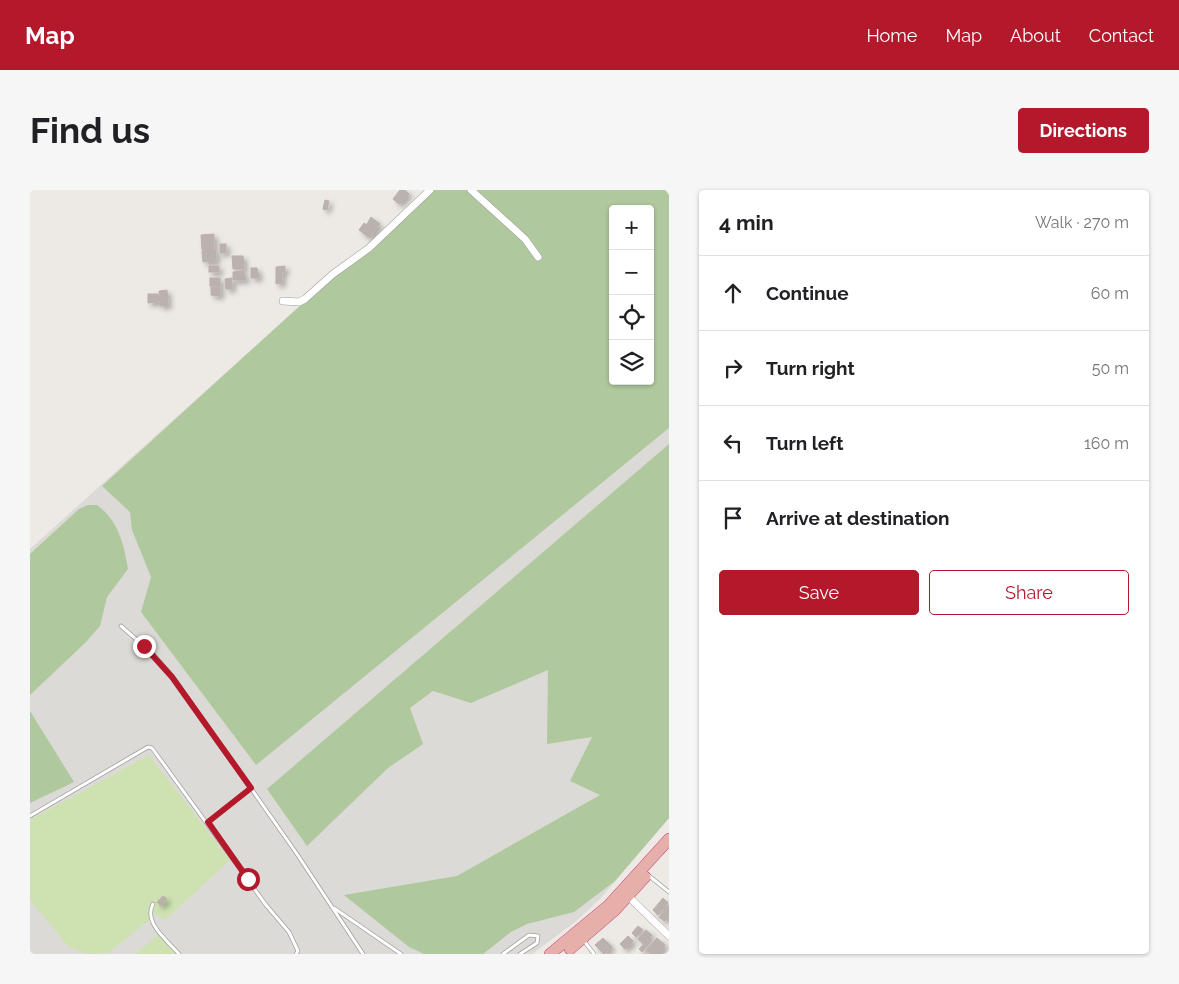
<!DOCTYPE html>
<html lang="en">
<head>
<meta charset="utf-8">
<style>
	body { margin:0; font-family:Raleway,sans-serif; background:#f6f6f6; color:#202124 }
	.controls { position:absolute; right:15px; top:15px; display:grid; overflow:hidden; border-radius:5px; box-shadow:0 1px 4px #0004 }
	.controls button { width:45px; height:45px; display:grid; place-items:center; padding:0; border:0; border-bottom:1px solid #e0e0e0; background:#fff; color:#202124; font:25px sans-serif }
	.stop { position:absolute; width:15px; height:15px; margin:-11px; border:4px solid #b3182b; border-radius:50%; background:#fff }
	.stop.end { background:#b3182b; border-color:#fff; box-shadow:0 1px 5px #0008 }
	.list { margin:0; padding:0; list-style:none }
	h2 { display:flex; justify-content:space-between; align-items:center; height:65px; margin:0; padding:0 20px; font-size:21px }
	h2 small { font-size:16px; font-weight:400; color:#757577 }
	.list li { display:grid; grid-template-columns:32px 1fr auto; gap:15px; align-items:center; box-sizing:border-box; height:75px; padding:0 20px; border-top:1px solid #e0e0e0 }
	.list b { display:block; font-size:19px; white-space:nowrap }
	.list em { font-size:16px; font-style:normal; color:#757577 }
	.actions { display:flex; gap:10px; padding:15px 20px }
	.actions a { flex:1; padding:11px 0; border:1px solid #b3182b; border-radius:5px; text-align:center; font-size:18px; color:#b3182b }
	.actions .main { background:#b3182b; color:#fff }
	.icon { flex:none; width:28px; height:28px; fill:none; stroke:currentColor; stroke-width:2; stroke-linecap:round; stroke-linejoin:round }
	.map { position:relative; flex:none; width:639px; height:764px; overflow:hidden; border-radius:5px }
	header { display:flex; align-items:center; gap:30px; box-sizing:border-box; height:70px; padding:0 25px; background:#b3182b; color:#fff }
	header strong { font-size:24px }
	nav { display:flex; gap:28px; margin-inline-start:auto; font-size:18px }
	.intro { display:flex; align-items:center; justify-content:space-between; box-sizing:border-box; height:120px; padding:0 30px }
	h1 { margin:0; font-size:35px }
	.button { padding:12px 22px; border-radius:5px; background:#b3182b; color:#fff; font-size:18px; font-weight:700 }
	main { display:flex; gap:30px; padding:0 30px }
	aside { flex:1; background:#fff; border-radius:5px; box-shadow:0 1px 4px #0004 }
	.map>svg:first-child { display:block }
	.airport { fill:#dcdad6; fill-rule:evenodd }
	.grass { fill:#cee1b1 }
	.forest { fill:#afc89e; fill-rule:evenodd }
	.building { fill:#bab2ae; stroke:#bdafa9; filter:url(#shadow) }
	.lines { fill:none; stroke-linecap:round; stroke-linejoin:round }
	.service-casing { stroke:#9e9e9e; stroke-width:4.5 }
	.minor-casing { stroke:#9e9e9e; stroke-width:8 }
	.trunk-casing { stroke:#c33a79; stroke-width:12 }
	.service { stroke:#fff; stroke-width:3 }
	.minor { stroke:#fff; stroke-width:7 }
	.trunk { stroke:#e6afa9; stroke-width:11 }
	.route { stroke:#b3182b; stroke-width:6 }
</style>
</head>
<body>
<header>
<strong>Map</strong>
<nav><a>Home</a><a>Map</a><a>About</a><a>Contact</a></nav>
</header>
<div class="intro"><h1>Find us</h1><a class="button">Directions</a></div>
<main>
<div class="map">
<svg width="639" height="764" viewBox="0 0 639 764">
	<defs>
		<filter id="shadow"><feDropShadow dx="3.5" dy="3.5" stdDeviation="2.5" flood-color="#0004"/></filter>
	</defs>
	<rect width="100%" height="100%" fill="#ede9e5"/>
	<!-- airport -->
	<path class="airport" d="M635,0L639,5V628L570,709L545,732L502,764H0V359L295,93ZM583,19H620V191H583Z"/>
	<!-- grass -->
	<g class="grass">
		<path d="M119,565L200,670L134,731L127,724L78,763L58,764L39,757L0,710V630Z"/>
		<path d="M131,742L148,764H106Z"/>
	</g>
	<!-- forest -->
	<g class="forest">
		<path d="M403,0H635L639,5V238L226,575L111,422L121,387L102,340L100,322L72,296L295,93ZM583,19H620V191H583Z"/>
		<path d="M639,254V628L585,691L544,722L497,734L481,742L453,764H394L379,757L314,705L427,686L570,605L540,591L562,547L517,554L518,480L441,513L403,501L380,518L393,554L358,578L277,656L237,599Z"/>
		<path d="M58,315H67C88,330 94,354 98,379L77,407L70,436L56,452L0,505V364L49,319Z"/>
		<path d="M0,521L44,592L0,613Z"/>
	</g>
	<!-- building -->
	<g class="building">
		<path d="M370,0H375L379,4L369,14L363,9Z"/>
		<path d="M295,10L299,11L297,20L293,19Z"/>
		<path d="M341,27L350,34L345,40L337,34Z"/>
		<path d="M334,33L345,40L340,48L329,40Z"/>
		<path d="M184,44V59L172,60L171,45Z"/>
		<rect x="190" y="54" width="6" height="9"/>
		<path d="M186,60V71L173,72L172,61Z"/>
		<path d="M202,66H213L214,79H203Z"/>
		<rect x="179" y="76" width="10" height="6"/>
		<path d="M255,76V82H252V93L246,94V77Z"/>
		<path d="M221,78H227L229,88H221Z"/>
		<path d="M213,81L216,90H203V82Z"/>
		<rect x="180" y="88" width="10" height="8"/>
		<path d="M202,88V99H196L195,89Z"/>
		<path d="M181,97H190V106L181,105Z"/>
		<path d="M137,100L138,115L130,116L129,101Z"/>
		<path d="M118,104H128L129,112L118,113Z"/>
		<path d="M133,706L137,709L131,716L127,712Z"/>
		<path d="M633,708L638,713L628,725L623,720Z"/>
		<path d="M639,716V726L634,731L629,727Z"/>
		<path d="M608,736L613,740L606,747L602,743Z"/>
		<path d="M616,740L622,745L613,754L608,749Z"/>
		<path d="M598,746L603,751L595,759L590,754Z"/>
		<path d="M573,748L582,757L574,764L565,755Z"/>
		<path d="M627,748L635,755L628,764H621L616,760Z"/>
		<path d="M617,751L620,753L612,762L609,759Z"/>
	</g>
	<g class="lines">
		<!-- service casing -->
		<g class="service-casing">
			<g id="service">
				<path d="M91,436L124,465L143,487L267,664L333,764"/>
				<path d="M0,626L118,557L122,558L236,715L259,742L268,761L266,764"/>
				<path d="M178,632L221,598"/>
				<path d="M618,685L639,702"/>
				<path d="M123,714C113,733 138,751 149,764"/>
				<path d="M304,718L371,764"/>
				<path d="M554,751L564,764"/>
				<path d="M473,764L499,745L508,746L507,753L490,764"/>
			</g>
		</g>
		<!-- minor casing -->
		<g class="minor-casing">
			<g id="minor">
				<path d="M441,0L495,49L508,67"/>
				<path d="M253,111L269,112L275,109L303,84L339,58L400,0"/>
				<path d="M599,707L639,746"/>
			</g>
		</g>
		<!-- trunk casing -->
		<g class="trunk-casing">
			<g id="trunk">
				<path d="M540,759L585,720L615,687"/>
				<path d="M520,764L579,715L639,649"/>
			</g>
		</g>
		<!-- service -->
		<use href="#service" class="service"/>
		<!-- minor -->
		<use href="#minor" class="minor"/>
		<!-- trunk -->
		<use href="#trunk" class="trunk"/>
	</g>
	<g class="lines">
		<!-- route -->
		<path class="route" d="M114,456L142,487L221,598L178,632L218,689"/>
	</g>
</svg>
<div class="controls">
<button>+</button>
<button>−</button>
<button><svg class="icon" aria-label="locate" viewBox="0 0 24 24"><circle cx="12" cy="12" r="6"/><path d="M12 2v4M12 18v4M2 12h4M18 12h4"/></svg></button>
<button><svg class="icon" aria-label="layers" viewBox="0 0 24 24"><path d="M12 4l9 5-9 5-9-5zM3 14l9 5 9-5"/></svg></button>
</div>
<div class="stop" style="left:218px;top:689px"></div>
<div class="stop end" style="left:114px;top:456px"></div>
</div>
<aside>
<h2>4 min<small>Walk · 270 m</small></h2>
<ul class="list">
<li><svg class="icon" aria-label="ahead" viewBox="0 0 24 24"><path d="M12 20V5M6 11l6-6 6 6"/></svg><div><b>Continue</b></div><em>60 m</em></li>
<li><svg class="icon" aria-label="right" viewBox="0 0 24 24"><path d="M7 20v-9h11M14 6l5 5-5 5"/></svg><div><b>Turn right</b></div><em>50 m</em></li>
<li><svg class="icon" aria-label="left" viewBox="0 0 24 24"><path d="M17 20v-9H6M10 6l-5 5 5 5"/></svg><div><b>Turn left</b></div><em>160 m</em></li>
<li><svg class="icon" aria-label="arrive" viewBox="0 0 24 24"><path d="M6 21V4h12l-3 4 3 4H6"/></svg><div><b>Arrive at destination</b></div></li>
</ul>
<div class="actions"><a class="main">Save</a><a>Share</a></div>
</aside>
</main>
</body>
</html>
